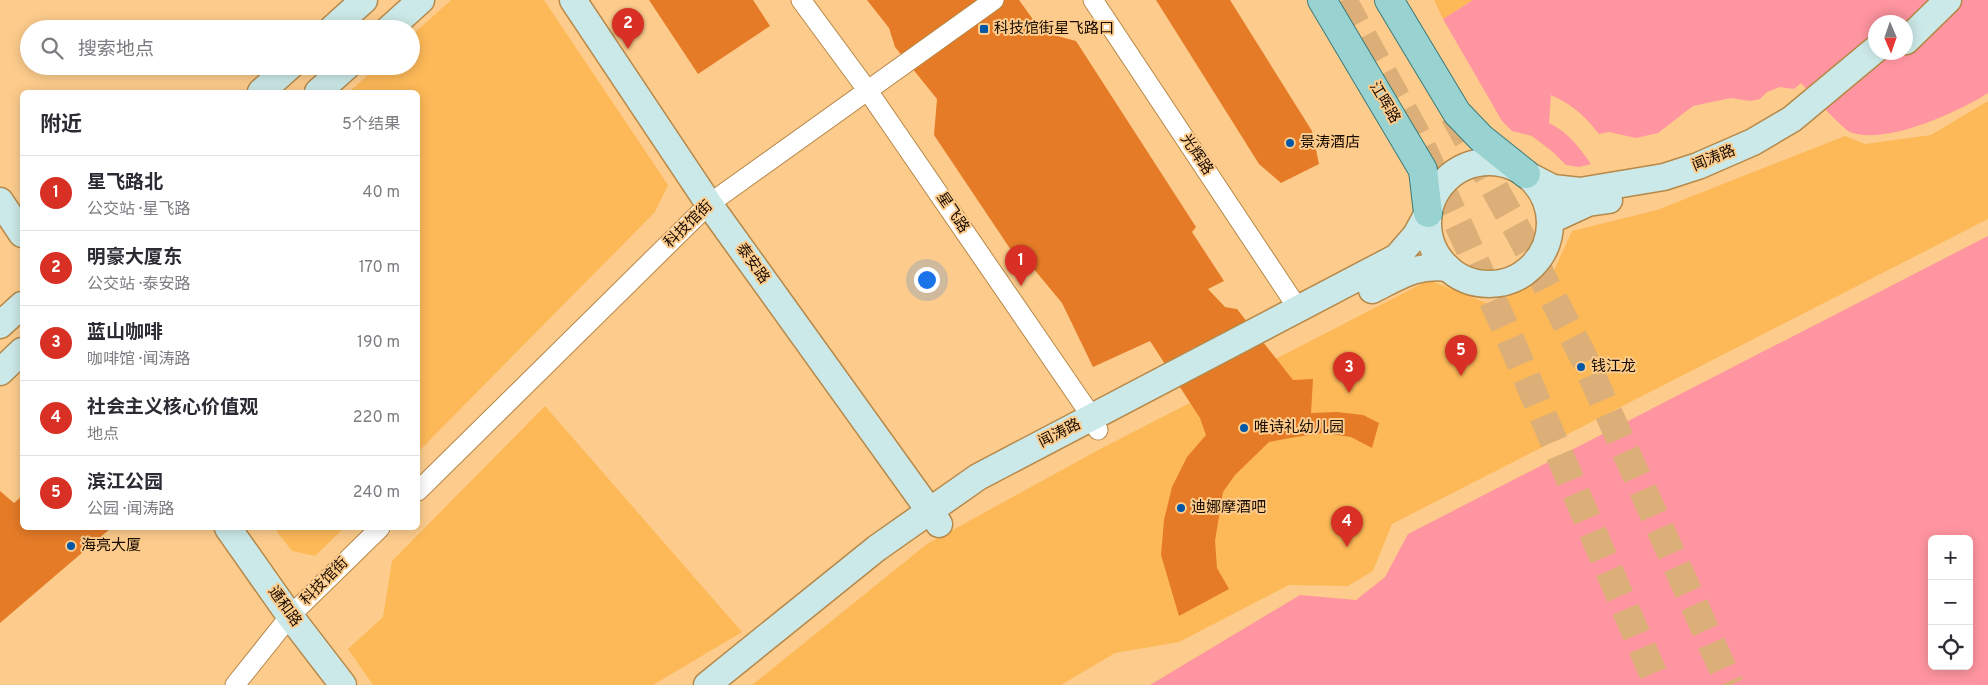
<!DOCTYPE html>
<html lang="zh">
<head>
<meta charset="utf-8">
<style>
	body { margin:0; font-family:Overpass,"Noto Sans SC",sans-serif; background:#f7f7f7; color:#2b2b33 }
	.controls { position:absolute; right:15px; bottom:15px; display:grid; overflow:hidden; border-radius:8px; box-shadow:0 2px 12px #0003 }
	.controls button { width:45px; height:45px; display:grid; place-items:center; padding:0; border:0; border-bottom:1px solid #e1e1e2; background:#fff; color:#2b2b33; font:25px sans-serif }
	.compass { position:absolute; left:1868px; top:15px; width:45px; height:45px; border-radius:50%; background:#fff; box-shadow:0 2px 12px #0003; rotate:178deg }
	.you { position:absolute; left:926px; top:279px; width:18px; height:18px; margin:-12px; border:4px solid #fff; border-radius:50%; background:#1a73e8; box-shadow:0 0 0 8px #1a73e833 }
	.badge { display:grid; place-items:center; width:32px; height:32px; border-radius:50%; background:#d93025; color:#fff; font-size:16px; font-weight:700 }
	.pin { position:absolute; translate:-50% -41px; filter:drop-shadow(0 1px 2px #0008) }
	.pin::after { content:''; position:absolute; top:26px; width:18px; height:15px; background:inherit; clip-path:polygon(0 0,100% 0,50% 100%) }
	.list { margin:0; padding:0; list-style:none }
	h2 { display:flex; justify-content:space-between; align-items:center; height:65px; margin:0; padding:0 20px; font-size:21px }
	h2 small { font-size:16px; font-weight:400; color:#7c7c81 }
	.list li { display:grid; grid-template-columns:32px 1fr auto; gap:15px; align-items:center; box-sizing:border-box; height:75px; padding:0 20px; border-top:1px solid #e1e1e2 }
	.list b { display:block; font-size:19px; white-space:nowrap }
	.list p { margin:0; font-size:16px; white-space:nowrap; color:#7c7c81 }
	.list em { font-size:16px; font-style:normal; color:#7c7c81 }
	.icon { flex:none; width:28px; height:28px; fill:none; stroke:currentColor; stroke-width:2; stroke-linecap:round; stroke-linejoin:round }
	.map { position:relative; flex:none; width:1988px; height:685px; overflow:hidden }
	.search { position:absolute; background:#fff; box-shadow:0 2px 12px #0003; left:20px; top:20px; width:400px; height:55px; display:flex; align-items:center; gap:12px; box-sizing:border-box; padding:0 18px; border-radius:28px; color:#7c7c81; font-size:19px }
	.panel { position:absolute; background:#fff; box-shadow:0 2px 12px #0003; left:20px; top:90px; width:400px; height:440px; border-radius:8px }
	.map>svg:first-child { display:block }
	.green { fill:#fdb958 }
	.water { fill:#ff95a0; fill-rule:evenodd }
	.building { fill:#e57b27 }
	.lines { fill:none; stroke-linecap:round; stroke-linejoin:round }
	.highway-tunnel { stroke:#dbaf77; stroke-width:28; stroke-dasharray:28 14; stroke-linecap:butt }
	.street-casing { stroke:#b68849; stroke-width:21 }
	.secondary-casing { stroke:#b68849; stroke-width:29 }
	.primary-casing { stroke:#3e7a75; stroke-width:30 }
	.street { stroke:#fff; stroke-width:19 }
	.secondary { stroke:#cbe9e8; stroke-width:26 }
	.primary { stroke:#98d3d2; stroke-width:28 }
	.poi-dot { fill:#0358a6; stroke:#fdcc8c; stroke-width:2 }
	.labels { text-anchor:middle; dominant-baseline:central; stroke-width:4; stroke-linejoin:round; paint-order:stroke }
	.poi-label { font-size:15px; fill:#180b00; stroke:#fdcc8c; text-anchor:start }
	.street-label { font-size:15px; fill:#180b00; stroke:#fdcc8c }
</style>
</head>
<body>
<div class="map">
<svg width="1988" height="685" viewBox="0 0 1988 685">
	<rect width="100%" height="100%" fill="#fdcc8c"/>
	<!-- green -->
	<g class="green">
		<path d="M451,0H544L668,185L655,212L418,452V92H349L378,66H411V36Z"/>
		<path d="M1434,0H1473L1443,19Z"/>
		<path d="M1988,101V219L1392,524L1373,571L1348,586L1289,585L1179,642L1115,653L1061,685H752L927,544L1102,448L1429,280L1489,304L1550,279L1572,231L1657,210L1845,136L1865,144L1931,135Z"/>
		<path d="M545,406L742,632L653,685H373L348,649L383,617L392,561Z"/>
		<path d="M274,528H344L315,556L292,551Z"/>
	</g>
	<!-- water -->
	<g class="water">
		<path d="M1473,0H1988V93C1959,112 1884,146 1850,132C1842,128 1810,93 1801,83L1794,89L1780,87L1767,92L1760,99L1750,101L1731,98L1693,106L1658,133L1636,138L1609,132L1599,134C1584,115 1573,105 1551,95L1549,123C1568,132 1579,147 1591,164L1579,167L1566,165L1554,153L1532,136L1512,131L1502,121L1443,19ZM1876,22H1906V52H1876Z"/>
		<path d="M1988,236V685H1150L1300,595L1356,600L1385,577L1408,534ZM1932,539H1969V666H1932Z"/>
	</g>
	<!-- building -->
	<g class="building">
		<path d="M649,0H753L770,26L698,74Z"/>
		<path d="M867,0H1019L1042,32L1076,41L1196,227L1192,232L1224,281L1208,289L1225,307L1237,309L1293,380L1313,379L1311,413L1337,412L1363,415L1379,423L1372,448L1351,437L1323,433L1296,437L1269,442L1235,475L1223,492L1215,541L1217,568L1229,589L1179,616L1161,555L1164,520L1172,487L1187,457L1206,435L1200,418L1150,341L1093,367L1062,303L1033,268L1027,255L1017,259L934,135L937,99L895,47L889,28Z"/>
		<path d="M1156,0H1230L1312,131L1319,164L1281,183L1259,164Z"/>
		<path d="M0,491L14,503L22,496V528H111L0,623Z"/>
	</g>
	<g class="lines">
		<!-- highway-tunnel -->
		<g class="highway-tunnel">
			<path d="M1343,0L1414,130L1460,228L1508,334L1658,685"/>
			<path d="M1454,115L1522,238L1583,356L1730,685"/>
		</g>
		<!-- street casing -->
		<g class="street-casing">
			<g id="street">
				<path d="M801,0L868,91L1092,417L1098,430"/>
				<path d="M1093,0L1299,310"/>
				<path d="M418,491L709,204L994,0"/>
				<path d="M235,685L290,616L380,528"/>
			</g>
		</g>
		<!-- secondary casing -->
		<g class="secondary-casing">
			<g id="secondary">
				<path d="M573,0L709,204L939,524"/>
				<path d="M332,29L364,0"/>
				<path d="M389,29L421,0"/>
				<path d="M1906,41L1948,0"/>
				<path d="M261,92L290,66"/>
				<path d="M318,92L347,66"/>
				<circle cx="1489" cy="223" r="61"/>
				<path d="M1526,174L1553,188L1580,191L1664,177L1698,166L1753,142L1792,119L1876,49"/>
				<path d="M0,201L22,234"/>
				<path d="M1551,220L1588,203L1609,200"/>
				<path d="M1372,290C1400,276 1416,264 1448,268"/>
				<path d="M0,325L22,305"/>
				<path d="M0,372L22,351"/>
				<path d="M228,528L290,616L343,685"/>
				<path d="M707,685L877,548L978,477L1397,257L1416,235L1428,213"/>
			</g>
		</g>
		<!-- primary casing -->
		<g class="primary-casing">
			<g id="primary">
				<path d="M1322,0L1423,170L1428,213"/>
				<path d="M1389,0L1457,113L1481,138L1526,174"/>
			</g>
		</g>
		<!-- street -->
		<use href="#street" class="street"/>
		<!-- secondary -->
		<use href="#secondary" class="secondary"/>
		<!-- primary -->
		<use href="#primary" class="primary"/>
	</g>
	<!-- markers -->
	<g class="poi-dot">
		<rect x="979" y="24" width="10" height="10" rx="2.5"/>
		<circle cx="1290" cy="143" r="5"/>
		<circle cx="1581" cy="367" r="5"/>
		<circle cx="1244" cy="428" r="5"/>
		<circle cx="1181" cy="508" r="5"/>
		<circle cx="71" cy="546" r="5"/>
	</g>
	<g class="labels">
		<!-- poi labels -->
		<g class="poi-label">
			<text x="994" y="29">科技馆街星飞路口</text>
			<text x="1300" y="143">景涛酒店</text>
			<text x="1591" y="367">钱江龙</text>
			<text x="1254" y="428">唯诗礼幼儿园</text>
			<text x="1191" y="508">迪娜摩酒吧</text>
			<text x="81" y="546">海亮大厦</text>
		</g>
		<!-- street labels -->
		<g class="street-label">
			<text transform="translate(1384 103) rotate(59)">江晖路</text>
			<text transform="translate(1196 155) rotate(56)">光辉路</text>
			<text transform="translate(1714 159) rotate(-22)">闻涛路</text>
			<text transform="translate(952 213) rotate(56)">星飞路</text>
			<text transform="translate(689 225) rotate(-44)">科技馆街</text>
			<text transform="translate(752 264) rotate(54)">泰安路</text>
			<text transform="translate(1060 434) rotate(-27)">闻涛路</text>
			<text transform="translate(325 582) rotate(-45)">科技馆街</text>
			<text transform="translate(284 607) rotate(54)">通和路</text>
		</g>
	</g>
</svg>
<div class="controls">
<button>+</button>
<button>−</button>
<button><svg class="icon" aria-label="locate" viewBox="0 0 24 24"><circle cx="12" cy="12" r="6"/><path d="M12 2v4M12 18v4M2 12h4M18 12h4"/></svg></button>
</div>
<svg class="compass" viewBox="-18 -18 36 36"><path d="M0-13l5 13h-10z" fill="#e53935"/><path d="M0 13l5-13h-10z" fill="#7c7c81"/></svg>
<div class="you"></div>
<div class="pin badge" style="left:1021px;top:286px">1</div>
<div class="pin badge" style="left:628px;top:49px">2</div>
<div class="pin badge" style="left:1349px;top:393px">3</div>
<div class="pin badge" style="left:1347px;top:547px">4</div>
<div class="pin badge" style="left:1461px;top:376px">5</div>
<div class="search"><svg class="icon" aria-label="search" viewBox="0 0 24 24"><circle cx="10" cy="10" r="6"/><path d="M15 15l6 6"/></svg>搜索地点</div>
<section class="panel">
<h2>附近<small>5个结果</small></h2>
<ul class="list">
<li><span class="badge">1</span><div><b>星飞路北</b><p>公交站 · 星飞路</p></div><em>40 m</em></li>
<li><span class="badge">2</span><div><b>明豪大厦东</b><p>公交站 · 泰安路</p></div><em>170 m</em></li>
<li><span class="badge">3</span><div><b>蓝山咖啡</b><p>咖啡馆 · 闻涛路</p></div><em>190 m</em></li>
<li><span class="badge">4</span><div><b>社会主义核心价值观</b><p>地点</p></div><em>220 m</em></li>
<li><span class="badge">5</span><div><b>滨江公园</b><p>公园 · 闻涛路</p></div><em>240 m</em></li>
</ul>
</section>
</div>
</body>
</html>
